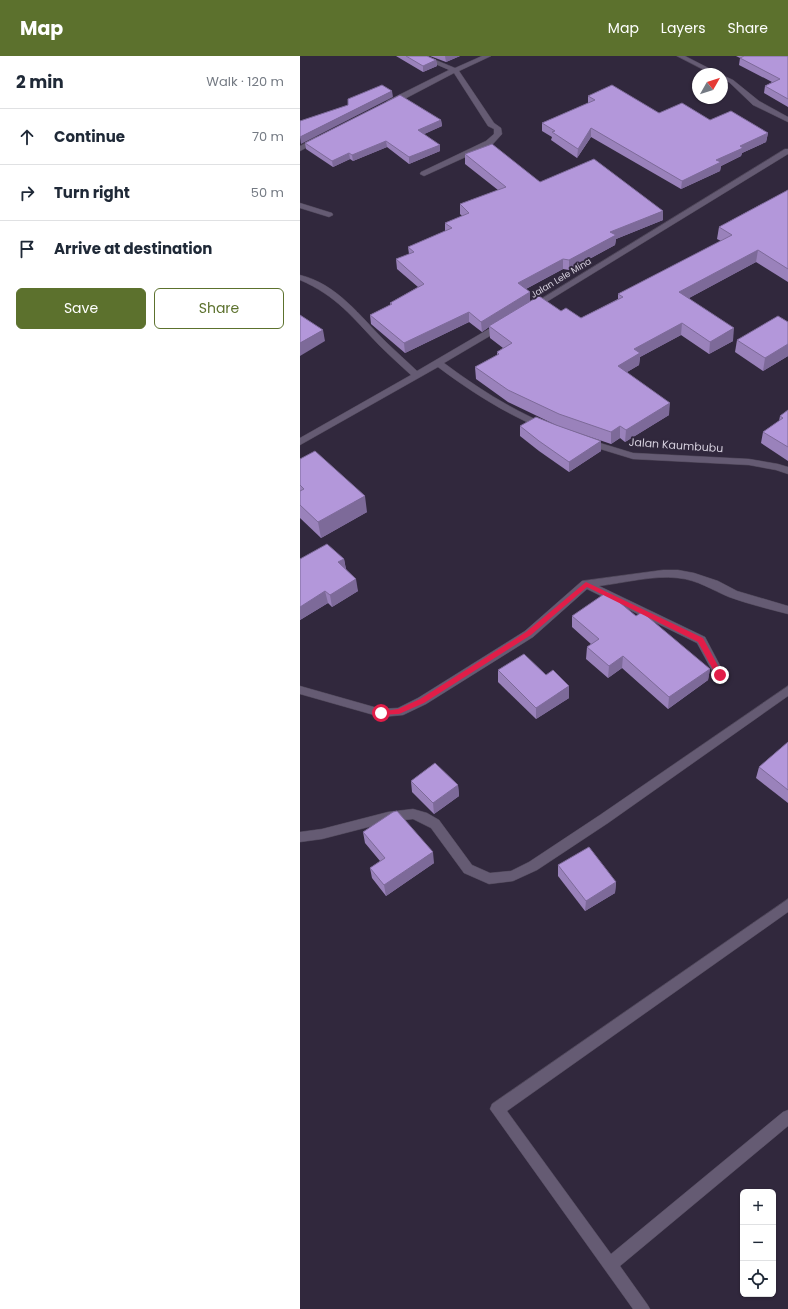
<!DOCTYPE html>
<html lang="en">
<head>
<meta charset="utf-8">
<style>
	body { margin:0; font-family:Poppins,sans-serif; background:#f6f6f7; color:#1f2937 }
	.controls { position:absolute; right:12px; bottom:12px; display:grid; overflow:hidden; border-radius:6px; box-shadow:0 1px 3px #0004 }
	.controls button { width:36px; height:36px; display:grid; place-items:center; padding:0; border:0; border-bottom:1px solid #e0e1e3; background:#fff; color:#1f2937; font:20px sans-serif }
	.compass { position:absolute; left:392px; top:12px; width:36px; height:36px; border-radius:50%; background:#fff; box-shadow:0 1px 3px #0004; rotate:51deg }
	.stop { position:absolute; width:12px; height:12px; margin:-9px; border:3px solid #e11d48; border-radius:50%; background:#fff }
	.stop.end { background:#e11d48; border-color:#fff; box-shadow:0 1px 4px #0008 }
	.list { margin:0; padding:0; list-style:none }
	h2 { display:flex; justify-content:space-between; align-items:center; height:52px; margin:0; padding:0 16px; font-size:17px }
	h2 small { font-size:13px; font-weight:400; color:#747a83 }
	.list li { display:grid; grid-template-columns:26px 1fr auto; gap:12px; align-items:center; box-sizing:border-box; height:56px; padding:0 16px; border-top:1px solid #e0e1e3 }
	.list b { display:block; font-size:15px; white-space:nowrap }
	.list em { font-size:13px; font-style:normal; color:#747a83 }
	.actions { display:flex; gap:8px; padding:12px 16px }
	.actions a { flex:1; padding:9px 0; border:1px solid #5c712d; border-radius:6px; text-align:center; font-size:14px; color:#5c712d }
	.actions .main { background:#5c712d; color:#fff }
	.icon { flex:none; width:22px; height:22px; fill:none; stroke:currentColor; stroke-width:2; stroke-linecap:round; stroke-linejoin:round }
	.map { position:relative; flex:none; width:488px; height:1253px; overflow:hidden }
	header { display:flex; align-items:center; gap:24px; box-sizing:border-box; height:56px; padding:0 20px; background:#5c712d; color:#fff }
	header strong { font-size:19px }
	nav { display:flex; gap:22px; margin-inline-start:auto; font-size:14px }
	main { display:flex }
	aside { flex:1; background:#fff }
	.map>svg:first-child { display:block }
	.lines { fill:none; stroke-linecap:round; stroke-linejoin:round }
	.minor-casing { stroke:#4e4658; stroke-width:1 }
	.minor { fill:#655b73; fill-rule:evenodd }
	.wall { fill:#9a82bb }
	.shaded-wall { fill:#7d6a99 }
	.building { fill:#b397da; stroke:#7d6a99 }
	.route { fill:#e11d48 }
	.labels { text-anchor:middle; dominant-baseline:central; stroke-width:4; stroke-linejoin:round; paint-order:stroke }
	.far-street-label { font-size:9px; fill:#d6d0de; stroke:#31283d }
	.street-label { font-size:11px; fill:#d6d0de; stroke:#31283d }
</style>
</head>
<body>
<header>
<strong>Map</strong>
<nav><a>Map</a><a>Layers</a><a>Share</a></nav>
</header>
<main>
<aside>
<h2>2 min<small>Walk · 120 m</small></h2>
<ul class="list">
<li><svg class="icon" aria-label="ahead" viewBox="0 0 24 24"><path d="M12 20V5M6 11l6-6 6 6"/></svg><div><b>Continue</b></div><em>70 m</em></li>
<li><svg class="icon" aria-label="right" viewBox="0 0 24 24"><path d="M7 20v-9h11M14 6l5 5-5 5"/></svg><div><b>Turn right</b></div><em>50 m</em></li>
<li><svg class="icon" aria-label="arrive" viewBox="0 0 24 24"><path d="M6 21V4h12l-3 4 3 4H6"/></svg><div><b>Arrive at destination</b></div></li>
</ul>
<div class="actions"><a class="main">Save</a><a>Share</a></div>
</aside>
<div class="map">
<svg width="488" height="1253" viewBox="0 0 488 1253">
	<rect width="100%" height="100%" fill="#31283d"/>
	<g class="lines">
		<!-- minor casing -->
		<g class="minor-casing">
			<g id="minor">
				<path d="M117,0H126L155,12L182,0H191L159,15L194,67L201,72L202,78L192,89L124,120L120,118L121,116L186,85L194,78V73L188,70L154,17L93,49H87V45L149,14Z"/>
				<path d="M377,0H385L420,18H412Z"/>
				<path d="M422,19L433,24L459,45L488,61V66L453,49L429,26L422,24Z"/>
				<path d="M16,81H19L23,83L0,95V90Z"/>
				<path d="M485,93H488V98L235,253H229L228,251Z"/>
				<path d="M0,147L32,157L33,159L29,161L0,152Z"/>
				<path d="M0,219C37,228 60,260 86,286C96,296 107,305 117,315L199,267H205L206,269L205,271L144,307C176,331 209,352 246,368L248,370L243,373L240,372C203,356 170,335 138,311L0,389V382L111,319C100,309 89,299 79,289C52,261 37,240 0,224Z"/>
				<path d="M287,383L333,397L449,403L478,408L488,411V418L476,414L449,409L333,403L284,388L282,386L284,384Z"/>
				<path d="M363,514H378L394,517L418,525L437,535L488,550V558C469,553 448,548 429,541C412,534 398,524 378,522C354,519 324,527 299,530L405,581L425,619L424,622L420,623L416,622L397,587L287,533L233,581L126,648L103,659L81,661L0,638V630L81,653L98,652L118,642L225,575L282,525Z"/>
				<path d="M488,630V640L308,767L237,814L213,825L189,828L164,817L131,772L113,763L88,766L22,783L0,786V776L22,773L88,756L113,753L127,757L139,764L172,809L190,817L211,815L229,806L300,759Z"/>
				<path d="M488,843V856L207,1055L311,1198L483,1056L488,1054V1070L320,1210L347,1248L350,1253H333L190,1053L192,1048Z"/>
			</g>
		</g>
		<!-- minor -->
		<use href="#minor" class="minor"/>
	</g>
	<!-- wall -->
	<g class="wall">
		<path d="M96,0H127L136,4L137,10L123,16Z"/>
		<path d="M130,0H160L146,6Z"/>
		<path d="M436,0H488V51L464,37L465,30L472,26L439,9L440,2Z"/>
		<path d="M288,40L359,57L410,64L468,77L466,86L442,97L441,100L421,110L420,115L381,133L291,81L277,102L251,84L252,81L242,75V67L288,47Z"/>
		<path d="M141,64L142,70L124,78L140,95L109,108L87,91L53,105L50,103L33,111L6,93L5,87Z"/>
		<path d="M165,98L240,126L363,164L316,183L315,189L269,214L263,213L226,233L230,236V245L281,262L318,243V238L421,185L417,183L419,171L488,134V226L456,206L389,242L433,285L409,298L381,279L340,301L339,309L327,316L369,359L325,386L320,382L311,388L258,370L208,346L176,323L175,311L197,299V296L203,292L190,282L189,271L182,276L169,266L105,297L71,268L70,259L90,249V247L118,231L97,213L96,203L109,198L108,191L145,175V167L162,160L160,158V148L198,134L165,108Z"/>
		<path d="M488,266V300L463,315L435,296L437,284Z"/>
		<path d="M488,354V405L461,387L463,376L479,365L480,360Z"/>
		<path d="M220,370L301,395L269,416L239,395L220,380Z"/>
		<path d="M0,403L67,456L21,482L0,462Z"/>
		<path d="M0,503H44L46,513L58,535L32,551L28,547L0,564Z"/>
		<path d="M272,560H336L410,613L408,624L368,653L322,612L308,622L286,603L287,591L291,588L272,571Z"/>
		<path d="M198,614L269,642L236,663L198,626Z"/>
		<path d="M488,686V747L456,722L459,711Z"/>
		<path d="M111,725L158,729L159,740L134,758L112,736Z"/>
		<path d="M63,776L134,807L86,840L72,822L70,812L80,805L65,787Z"/>
		<path d="M258,809L316,826L315,837L285,855L258,820Z"/>
	</g>
	<!-- shaded-wall -->
	<g class="shaded-wall">
		<path d="M145,0H160L146,6Z"/>
		<path d="M136,4L137,10L123,16V10Z"/>
		<path d="M92,35L93,41L1,88L0,81Z"/>
		<path d="M141,64L142,70L118,81V74Z"/>
		<path d="M291,72V81L277,102L278,93Z"/>
		<path d="M468,77L466,86L442,97L441,100L421,110L420,115L381,133L382,125L440,90Z"/>
		<path d="M86,85L87,91L53,105L52,99Z"/>
		<path d="M140,89V95L109,108V101Z"/>
		<path d="M49,97L50,103L33,111L32,105Z"/>
		<path d="M363,155V164L316,183L315,189L269,214V204L310,176Z"/>
		<path d="M458,194L456,206L378,248L379,236Z"/>
		<path d="M263,203V213L218,237V227Z"/>
		<path d="M230,236V246L189,270V271L182,276L181,266Z"/>
		<path d="M169,256V266L105,297L104,287Z"/>
		<path d="M382,267L381,279L340,301L339,309L317,322L318,310L334,293Z"/>
		<path d="M434,272L433,285L409,298L410,286Z"/>
		<path d="M23,274L25,285L0,300V287Z"/>
		<path d="M488,288V300L463,315L465,302Z"/>
		<path d="M370,347L369,359L325,386L326,374Z"/>
		<path d="M320,370V382L311,388V376Z"/>
		<path d="M301,385V395L269,416V406Z"/>
		<path d="M65,440L67,456L21,482L18,466Z"/>
		<path d="M44,503L46,515L38,506Z"/>
		<path d="M56,523L58,535L32,551L30,539Z"/>
		<path d="M25,535L28,547L0,564V551Z"/>
		<path d="M323,600L322,612L308,622L309,610Z"/>
		<path d="M410,613L408,624L368,653L369,641Z"/>
		<path d="M269,630V642L236,663V652Z"/>
		<path d="M158,729L159,740L134,758L133,747Z"/>
		<path d="M133,796L134,807L86,840L84,829Z"/>
		<path d="M316,826L315,837L285,855L286,845Z"/>
	</g>
	<!-- building -->
	<g class="building">
		<path d="M106,0H127L136,4L123,10Z"/>
		<path d="M444,0H488V43L465,30L480,23L440,2Z"/>
		<path d="M82,29L92,35L0,81V65L48,49V43Z"/>
		<path d="M312,29L359,57L382,47L410,64L431,55L468,77L440,90L443,92L416,104L421,106L382,125L291,72L278,93L252,76L255,75L242,67L295,44L288,40Z"/>
		<path d="M100,39L141,64L118,74L140,89L109,101L86,85L52,99L49,97L32,105L5,87Z"/>
		<path d="M192,88L240,126L294,103L363,155L310,176L316,179L269,204L263,203L218,227L230,236L181,266L169,256L104,287L70,259L92,248L90,247L124,228L96,203L114,196L108,191L152,172L145,167L169,157L160,148L206,131L165,98Z"/>
		<path d="M488,134V213L458,194L379,236L434,272L410,286L382,267L334,293L340,297L318,310L370,347L326,374L320,370L311,376L259,358L208,334L175,311L199,298L197,296L212,287L189,270L239,240L261,255L266,252L281,262L323,241L318,238L432,179L419,171Z"/>
		<path d="M0,259L23,274L0,287Z"/>
		<path d="M478,260L488,266V288L465,302L437,284Z"/>
		<path d="M488,354V391L463,376L483,362L480,360Z"/>
		<path d="M236,361L256,369L301,385L269,406L239,385L220,370Z"/>
		<path d="M15,395L65,440L18,466L0,449V435L4,433L0,429V403Z"/>
		<path d="M27,488L44,503L38,506L56,523L30,539L25,535L0,551V503Z"/>
		<path d="M307,536L336,560L342,556L410,613L369,641L323,600L309,610L287,591L299,583L272,560Z"/>
		<path d="M224,598L246,619L253,614L269,630L236,652L198,614Z"/>
		<path d="M488,686V734L459,711Z"/>
		<path d="M135,707L158,729L133,747L111,725Z"/>
		<path d="M97,755L133,796L84,829L70,812L85,802L63,776L93,756Z"/>
		<path d="M289,791L316,826L286,845L258,809Z"/>
	</g>
	<!-- route -->
	<path class="route" d="M286,526L403,582L423,619L422,621H417L398,586L287,531L231,579L124,647L99,658L79,659V656L98,653L120,643L226,576Z"/>
	<g class="labels">
		<!-- far-street labels -->
		<g class="far-street-label">
			<text transform="translate(261 222) rotate(-31)">Jalan Lele Mina</text>
		</g>
		<!-- street labels -->
		<g class="street-label">
			<text transform="translate(376 389) rotate(4)">Jalan Kaumbubu</text>
		</g>
	</g>
</svg>
<div class="controls">
<button>+</button>
<button>−</button>
<button><svg class="icon" aria-label="locate" viewBox="0 0 24 24"><circle cx="12" cy="12" r="6"/><path d="M12 2v4M12 18v4M2 12h4M18 12h4"/></svg></button>
</div>
<svg class="compass" viewBox="-18 -18 36 36"><path d="M0-13l5 13h-10z" fill="#e53935"/><path d="M0 13l5-13h-10z" fill="#747a83"/></svg>
<div class="stop" style="left:81px;top:657px"></div>
<div class="stop end" style="left:420px;top:619px"></div>
</div>
</main>
</body>
</html>
